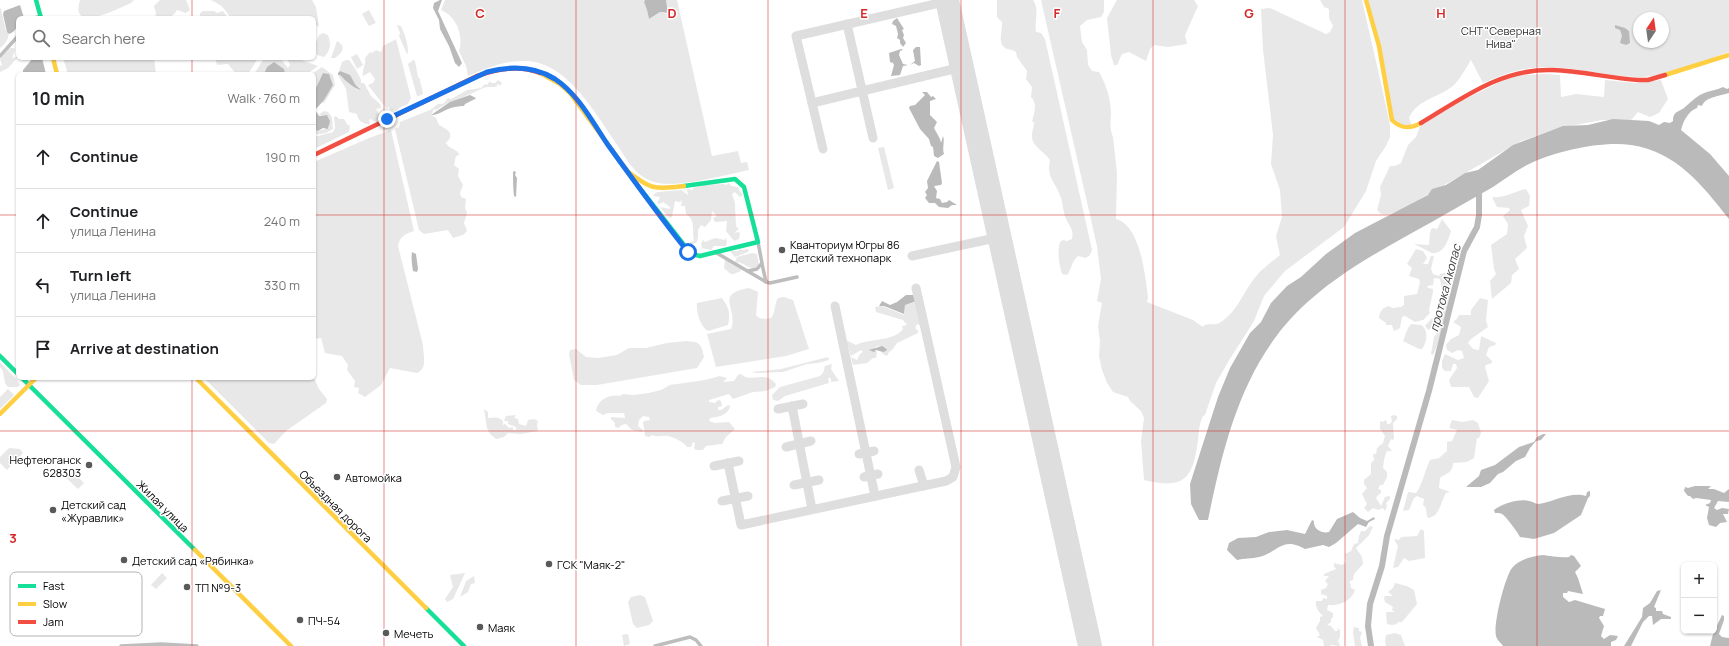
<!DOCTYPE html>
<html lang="en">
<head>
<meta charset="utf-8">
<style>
	body { margin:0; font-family:Manrope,sans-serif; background:#f6f6f6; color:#202124 }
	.controls { position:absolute; right:12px; bottom:12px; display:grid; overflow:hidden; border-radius:6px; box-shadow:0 1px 3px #0004 }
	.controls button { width:36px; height:36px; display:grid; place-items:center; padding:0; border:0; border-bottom:1px solid #e0e0e0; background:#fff; color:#202124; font:20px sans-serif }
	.compass { position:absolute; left:1633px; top:12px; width:36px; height:36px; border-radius:50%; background:#fff; box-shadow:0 1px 3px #0004; rotate:13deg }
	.stop { position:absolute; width:12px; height:12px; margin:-9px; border:3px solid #1a73e8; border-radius:50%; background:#fff }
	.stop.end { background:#1a73e8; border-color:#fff; box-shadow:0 1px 4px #0008 }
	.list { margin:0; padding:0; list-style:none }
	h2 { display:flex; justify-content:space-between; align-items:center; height:52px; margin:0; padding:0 16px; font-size:17px }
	h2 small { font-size:13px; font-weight:400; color:#757577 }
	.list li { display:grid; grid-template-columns:26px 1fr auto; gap:12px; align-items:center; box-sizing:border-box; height:64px; padding:0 16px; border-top:1px solid #e0e0e0 }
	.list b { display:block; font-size:15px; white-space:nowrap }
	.list p { margin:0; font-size:13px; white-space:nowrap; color:#757577 }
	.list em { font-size:13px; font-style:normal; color:#757577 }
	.icon { flex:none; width:22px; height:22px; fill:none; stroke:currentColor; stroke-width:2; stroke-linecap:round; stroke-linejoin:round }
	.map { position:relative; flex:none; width:1729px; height:646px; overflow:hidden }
	.search { position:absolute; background:#fff; box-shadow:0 1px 3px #0004; left:16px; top:16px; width:300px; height:44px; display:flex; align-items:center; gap:10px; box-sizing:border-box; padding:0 14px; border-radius:6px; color:#757577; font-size:15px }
	.panel { position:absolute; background:#fff; box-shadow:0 1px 3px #0004; left:16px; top:72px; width:300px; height:308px; border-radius:6px }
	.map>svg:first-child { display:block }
	.green { fill:#e8e8e8; fill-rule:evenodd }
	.water { fill:#bababa }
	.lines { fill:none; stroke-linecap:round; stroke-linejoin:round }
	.river { stroke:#bababa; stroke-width:6 }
	.taxiway { stroke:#dedede; stroke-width:9 }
	.runway { stroke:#dedede; stroke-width:24 }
	.street { stroke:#bdbdbd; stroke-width:3.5 }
	.fast { stroke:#16e098; stroke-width:4.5 }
	.slow { stroke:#ffcf43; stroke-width:4.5 }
	.jam { stroke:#f24e42; stroke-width:4.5 }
	.route { stroke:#1a73e8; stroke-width:5 }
	.grid { fill:none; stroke:#d62828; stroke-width:1; stroke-opacity:0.55 }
	.poi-dot { fill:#595959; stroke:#fff; stroke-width:1.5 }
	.labels { text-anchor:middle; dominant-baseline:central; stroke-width:3; stroke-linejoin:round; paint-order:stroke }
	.park-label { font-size:11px; fill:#2d2d2d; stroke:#fff }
	.poi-label { font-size:11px; fill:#000; stroke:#fff; text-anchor:start }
	.street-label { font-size:11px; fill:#000; stroke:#fff }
	.water-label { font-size:12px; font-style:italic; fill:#3e3e3e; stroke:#fff }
	.key { fill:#fff; stroke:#b2b2b2; stroke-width:1 }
	.key-label { font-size:11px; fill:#000 }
	.grid-label { font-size:13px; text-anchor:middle; font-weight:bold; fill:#d62828; stroke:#fff; stroke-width:3; stroke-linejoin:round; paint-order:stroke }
</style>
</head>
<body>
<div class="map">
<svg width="1729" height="646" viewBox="0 0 1729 646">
	<rect width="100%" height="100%" fill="#fff"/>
	<!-- green -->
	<g class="green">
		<path d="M80,0H134L131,3C119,8 69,35 80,0Z"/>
		<path d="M160,0H186L190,10L186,13L177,10C171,20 165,18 155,18L156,13L154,6Z"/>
		<path d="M211,0H312L316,7L319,27L314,24V18H231C222,6 224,7 211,0Z"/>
		<path d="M445,0H645L644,2L647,10L649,19L660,12L667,14L668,10L666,0H677L712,156L738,151L741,163L747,162L749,170C725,175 672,190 651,181C635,175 627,160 618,146C597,116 568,62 526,61C505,60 486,68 468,76L466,66L459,51C464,35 456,16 441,10Z"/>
		<path d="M997,0H1033C1040,10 1034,21 1036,32L1041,33L1045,39L1092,250L1090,255L1086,258L1078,256C1071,262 1072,269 1067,275L1062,274C1059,263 1057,253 1060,242L1063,240L1067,241L1072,239C1074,230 1070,227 1066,219C1063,212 1063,204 1061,198C1056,182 1046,179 1050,160C1045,152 1033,147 1032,138C1031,134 1034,127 1034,122H1032C1034,113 1038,104 1031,97L1032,87L1026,79L1027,71L1017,57L1016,52C1013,50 1011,50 1007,49C996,44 1003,31 1002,22L997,17Z"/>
		<path d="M1041,0H1104V12L1101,17L1087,20L1080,26L1082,42L1087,50L1088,65L1092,71L1099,72C1106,84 1110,97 1111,112C1111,121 1109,128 1113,137L1117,173L1116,219C1141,226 1145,276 1148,297L1147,302L1193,320L1203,327L1204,325C1210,323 1215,326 1221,322C1238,311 1244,290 1257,275C1263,268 1273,261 1280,255L1276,236L1282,217L1280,190L1271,164L1273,135L1263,50L1261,9L1270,8L1326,34L1330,32L1333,26L1329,18V9L1324,7L1320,0H1362L1380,79L1390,125V137L1386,146L1376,161L1366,191L1344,227L1285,271L1264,296L1254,321L1228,362L1216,383L1205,415L1203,416C1199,424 1199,431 1198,440C1193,479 1184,490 1144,480L1141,441L1144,418L1141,411L1130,401L1128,397L1113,392L1107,383L1102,370L1099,356L1100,341L1098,326L1102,303L1097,301L1101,279L1097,246Z"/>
		<path d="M1117,0H1194L1198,6L1185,35L1187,44L1168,47L1154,45L1150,49L1146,61L1129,52L1122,54L1117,65H1114L1111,55L1107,18Z"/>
		<path d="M1368,0H1729V52C1705,60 1662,78 1638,77C1599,76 1560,61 1520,70C1507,73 1495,78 1483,83L1471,60C1466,68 1461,77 1455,84C1442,97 1418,98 1409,118L1412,126L1402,125L1394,119ZM1639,18H1663V42H1639Z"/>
		<path d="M0,8L1,9L6,31H8C10,38 5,44 0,48Z"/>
		<path d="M369,10L376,23L369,26L362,14Z"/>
		<path d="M203,11H214L217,13L223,11L228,18H200V13Z"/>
		<path d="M397,25L401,26C405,35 408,43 408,53L407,54L399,36L400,33Z"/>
		<path d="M323,33L328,35C331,44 331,50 324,57L317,55L314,47L319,35Z"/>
		<path d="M396,39L411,98L408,104L399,108L397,111L391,110L389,107L386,108L368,85L373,83L375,79L370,72L363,76C362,69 366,65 365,58L370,52L372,53L376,50L381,52L383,46Z"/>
		<path d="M337,41C347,47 342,53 335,58H331Z"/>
		<path d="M10,48H14L15,50L12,58L18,57L8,68L0,72V66L2,65L0,59Z"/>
		<path d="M357,54L363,65L357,69L351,57Z"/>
		<path d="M63,58H154L156,74H68Z"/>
		<path d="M215,58H258L248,74H236L228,64L217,65Z"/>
		<path d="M266,58L270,60L280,58L288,68L290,65L287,58H295L318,66L307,74H284L285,73L284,69L274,62L267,67L264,74H254L263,60Z"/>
		<path d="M346,60H349C354,66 358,73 361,80V83H364L371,96L380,104L381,108L376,109L380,116L377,122L373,121L371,119L369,120L370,124C364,125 358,121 357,114L349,112L346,89L338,75H340L351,85L361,88C351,83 351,75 339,71L342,62Z"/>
		<path d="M413,60L415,61L418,77L420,79C420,85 423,88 423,94L419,96H417L408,64Z"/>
		<path d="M322,67L333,75L335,85L324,103L322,102L333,85L329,74L323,73L314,92V74H312Z"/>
		<path d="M1545,74L1560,75L1561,97L1576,94L1604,97L1605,80L1635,83L1661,80L1668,99L1659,113L1650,117L1638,112L1631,120H1602L1575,125L1555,129L1521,141L1406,207C1397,211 1384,220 1377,210L1381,195L1380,187L1390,166H1395L1401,163L1408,145L1416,137L1420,126L1465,99L1504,80L1522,75Z"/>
		<path d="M498,80L502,83L500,86L499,84L496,85L498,86C494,88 487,86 483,88C467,97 451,100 436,110L434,109L431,115L436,118L439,125C447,129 456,134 446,143L448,146L458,152L459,155L456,156L454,165L459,169L458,176L463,185L460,193L461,197L466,199L465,208L467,213L464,223L467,231L463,235L453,238L448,230L424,234L419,230L395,129L399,127L400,122L430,110L438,104H443L448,98L451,99L467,90L481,88L485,84L487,85L490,81L491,83H495Z"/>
		<path d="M324,111L328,112L332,117L333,129L326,133L314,135V129L318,131L329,128V119L327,115H318Z"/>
		<path d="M336,116L339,119H344L347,124L350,126L349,132L314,149V137L333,132L335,128L334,117Z"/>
		<path d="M391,130L414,231C405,234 400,236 398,246L423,345C423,355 428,368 417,373L390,368L381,385L365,397L358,393L359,388L354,387L355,381L347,370L348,365L342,356L325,353L321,338L314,339V162L369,138Z"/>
		<path d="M884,147L894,188L888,190L878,148Z"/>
		<path d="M729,183L731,186L738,187L739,190L743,195L740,197L735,192L732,194L735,203L736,226L739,229L734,233L738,232L740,233L739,239L734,241L726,231L727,221L715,222L713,218L717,216L712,211L711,220L705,227L701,225L698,230V237L697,242L690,246V242L694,241C692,231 696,220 686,214L685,206H681L682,200L680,202L675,201L672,217L669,218L660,207L670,209V207L663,202L660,204L657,203L660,197L653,196L655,193L658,192L681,190L688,195L687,189L693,190V188L704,185L724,184L726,185Z"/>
		<path d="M1526,189L1530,196L1529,206L1521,210L1528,226L1524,236L1527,248L1515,259L1519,269L1512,275L1511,283L1492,299L1490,281L1496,274L1494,269L1491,245L1507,234L1508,224L1503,216L1510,210L1509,208L1497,207L1492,197C1502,199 1516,191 1526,189Z"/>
		<path d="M1442,219L1451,231C1448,241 1444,254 1432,253L1414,244L1429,245L1430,232L1432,228L1437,229Z"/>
		<path d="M725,237L727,241L726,246H714L711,250L702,248L701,244L703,240L705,242L715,238L725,240Z"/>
		<path d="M747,249L749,250L748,252L735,257L730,251H738L739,250H743Z"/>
		<path d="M1416,249L1423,251L1427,258L1423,264H1428L1431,256H1434L1431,269L1433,274L1439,276L1440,274L1448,272L1451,273C1452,291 1442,338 1433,355L1431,354L1434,337L1438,331L1437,329L1433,327L1428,330L1425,326L1431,319L1436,318C1443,309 1443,290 1440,279L1434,278L1433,285L1427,286L1428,288L1433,289V292L1429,310L1430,313L1423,320L1415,322L1405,316L1402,317L1400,328L1394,331L1392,325H1386V323L1379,318C1380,311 1382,308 1389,306L1392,308L1401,307L1404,305V296L1417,294L1420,282L1419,279L1409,276L1412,268L1407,264Z"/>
		<path d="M752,253L757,254L759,265C751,271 748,266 741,263C739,262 737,263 735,262L737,257Z"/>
		<path d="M725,259L742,269L741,271C730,276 732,275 724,268Z"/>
		<path d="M749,288L758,292L756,315C760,320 766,319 771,318C776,312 774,304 778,298L784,297L793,300L809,349L786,356L716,367L707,334L731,329C739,309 713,294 749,288Z"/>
		<path d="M722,298C728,307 731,311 728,325L708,331C700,326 696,312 697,303Z"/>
		<path d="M1480,298L1488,300L1486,321L1488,327L1471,339L1468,343L1473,349L1479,350L1481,336L1496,343L1495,345L1489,347L1486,355L1492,361V363L1486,365L1485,367L1489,381L1478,398L1474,397L1469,387H1451L1449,380L1457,368L1456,364H1453L1451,371H1445L1442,368V361L1445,354L1458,360L1464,358L1462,351L1458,350L1452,353L1447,350L1446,345L1451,339L1459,335L1461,327L1453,322L1457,319L1459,315H1471V310Z"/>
		<path d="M919,299L925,331L922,332L920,325L917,324L915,328L918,331V333L897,343L892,350L889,352L887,356L881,353L887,350V348L877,346L871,351H877L876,358H873L867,363L853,365L851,357L857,360L860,354L863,352L861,350L851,356L846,340L856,345C870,338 893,342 903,329L902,326L907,325L903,320L876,312L875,307L882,306L904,315L905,305L916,302Z"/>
		<path d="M1411,324L1421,325C1429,330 1427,342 1422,349H1419L1403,341L1408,328Z"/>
		<path d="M686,341C700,342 701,343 704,357L697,368L597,385H581L574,380L569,354L570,350L576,349L586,357L598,358L617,355L629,348H646L667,343Z"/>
		<path d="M828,357L829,360L818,363L807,364L783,372L756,373L752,372L781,369Z"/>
		<path d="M0,362L16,379L20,385L18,387H8C2,381 6,373 0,367Z"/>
		<path d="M832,364L831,369L839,381L831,382V378H828L829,383L785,396L778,401L773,400L772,395L780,387L820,376L823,373L825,366Z"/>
		<path d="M741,374C751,384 764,369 776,384L775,387L766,391L753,392L733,399L729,394L709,400V402L715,403L718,400L721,401L722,406L718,407V410H721L728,405L730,406C729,415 718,417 710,418L709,421L715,423L729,422L735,429L726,437L722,444L706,446L703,450H696L694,448L695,443L693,442L691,447H687C684,442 675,438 668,436C664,435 658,438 652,435L649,437L645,436L643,422L644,421L650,420L649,417L643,416L639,420L638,426L643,430L642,432L632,430L626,424L622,425L618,428L615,427V423L611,419V417L625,418L624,413H608L603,415L596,411C597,400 610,394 620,396L623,394L633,395L649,393L661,390L670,385L705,380L720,376L727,378L723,382L734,381L738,375Z"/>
		<path d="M204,378H314L319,389L327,399L326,403L286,431L274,444L269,443Z"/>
		<path d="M8,389L14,395L0,409V397Z"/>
		<path d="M484,409L488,412V418C493,418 499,416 503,421V425L505,424L509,428L513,427V430H516V427L508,424V421H504L506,416L516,415L514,418L518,419L519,424L526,426L528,420L534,419L538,421L537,425L538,431L521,434L508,433L504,437L496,439L490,434L487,428Z"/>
		<path d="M1394,415L1397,416V419L1393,423L1394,438L1393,440L1391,439L1388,446L1392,451H1387C1384,457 1384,461 1383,468L1387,472V477L1383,485H1380L1378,489L1381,490V493L1378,495L1376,498L1381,506L1385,497L1390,496V499L1386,503L1387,506L1385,511L1383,508L1378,510L1373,508L1368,512L1364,508L1367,504L1362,494L1367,488L1364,484V480L1371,474V463L1374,460L1373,454H1376L1377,448L1383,443L1385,436L1380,429V421L1383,422L1385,420L1387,422V424H1390L1392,421L1391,416Z"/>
		<path d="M1452,420L1462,422L1473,420L1478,423L1481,433L1479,438H1477L1474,458L1467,462L1453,463C1453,473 1446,473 1440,478L1439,488L1450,492L1446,493C1440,503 1441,514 1429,518L1427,517L1426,508L1423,505L1424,499L1417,496L1414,498L1409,510L1403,511L1408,492L1416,493C1421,488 1426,468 1430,460L1439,458L1447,451V442L1452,441L1457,430L1449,428Z"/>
		<path d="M9,448L20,449L23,453L7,470L0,463V457Z"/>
		<path d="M70,469L84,483L78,489L64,476Z"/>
		<path d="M1370,526L1373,527C1372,529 1371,531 1370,533C1370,535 1358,546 1356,548L1362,557L1363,564L1354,574L1353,580L1350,581L1351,588L1355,590C1352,601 1339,606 1328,605L1327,610L1333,613V617L1331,619V622L1327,625L1331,626L1335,631H1338L1337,628L1340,630V637L1338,641L1340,645L1339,646L1331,645L1330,646H1324L1323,640L1317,637L1320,635L1316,628L1320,621V617L1323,616C1319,612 1315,608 1316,601H1322L1323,598L1327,599V596L1321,594V590L1326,588L1328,584L1325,581L1329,576H1324V574L1336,569L1334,566V563L1342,565L1346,562L1345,554L1351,551L1354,544L1358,543L1359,536L1361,531H1365Z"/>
		<path d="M1421,529L1424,531L1425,558L1409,561L1404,558L1398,567L1393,568L1398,546L1394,539L1399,540L1401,537L1417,536Z"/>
		<path d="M162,573L167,578L156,589L151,585Z"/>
		<path d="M465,573L453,599L447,602L445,599L453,587L450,575Z"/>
		<path d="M474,576L475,583L471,584L468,592L460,597L466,581Z"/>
		<path d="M1395,583L1407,586L1414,590L1417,604L1402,622H1398L1397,624L1392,625L1387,624L1386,612H1395L1392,610L1393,607L1385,602L1384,598L1385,596H1393L1388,592L1393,588Z"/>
		<path d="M640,595L645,597L653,621L649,625L637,628L633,624L628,602L631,597Z"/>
		<path d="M1354,627L1359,628V631L1362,632L1360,638L1362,646H1355L1353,632Z"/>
		<path d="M1395,633L1401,635L1405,646H1386L1385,641L1386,635Z"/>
		<path d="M628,634L630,644L624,646L622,635Z"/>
	</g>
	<!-- water -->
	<g class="water">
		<path d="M440,0H442L438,11L462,63L459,67L455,63L449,46L440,29L439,20L433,8L434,3Z"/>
		<path d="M645,0H666L668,13L660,12L649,19L647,10L644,2Z"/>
		<path d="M20,5L24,18H18C18,25 17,31 9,34L7,32L3,14L4,11Z"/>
		<path d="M897,18L904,29L902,30L904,35L903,38L906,43L903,47L900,43V40L897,38L898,34L896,26L892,24L893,21Z"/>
		<path d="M1615,25L1625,28L1629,31L1630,43L1626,45L1620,43L1622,36L1620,30L1615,28Z"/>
		<path d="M916,47H920L921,65L919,66L914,63L910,65L915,61L913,50Z"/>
		<path d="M901,49L903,50L900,51L899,55L903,64L908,65L903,66L900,75L891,76L894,65L893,63L890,62L889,53Z"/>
		<path d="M33,58H42L46,74H23V70Z"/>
		<path d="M274,62L284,69L285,73L284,74H264L267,67Z"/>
		<path d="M340,71L350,75L355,84L361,90C352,87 347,82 340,75H338V73Z"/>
		<path d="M323,73L329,74L333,85L324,100L315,110L319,116L327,115L330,121L328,129L323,128L318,131L314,129V92Z"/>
		<path d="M1723,87L1727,89L1729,88V93C1720,96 1705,97 1702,106L1698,105L1697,108C1688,111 1683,122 1681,130L1710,154L1729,176V219C1702,185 1677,152 1631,145C1600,141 1556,151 1527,165C1515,171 1504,180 1493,187C1479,195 1465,203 1451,211C1389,247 1319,278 1275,338C1236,391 1221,457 1208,520H1199L1191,504L1190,484L1218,397L1230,368L1250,333L1261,322L1271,303L1287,286L1301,277L1326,254L1355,233L1428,195L1432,189L1446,185L1465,173L1478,170L1513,145L1563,126L1588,125L1613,119L1649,121L1659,125L1664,122L1670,123L1673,121C1673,111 1679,112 1684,108C1689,104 1695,97 1702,94C1708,91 1717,90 1723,87Z"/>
		<path d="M922,92H927L931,97L933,96L936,99L930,101V115L937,122L934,128L940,139L941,143L943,136C945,141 942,148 944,154L938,158L934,156L933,147L931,146L929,139L920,129L909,108L910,106L915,105L925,95Z"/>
		<path d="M470,95L476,98L475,99L465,104L464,106C458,106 452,107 446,110C441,112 438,115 431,115L450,102Z"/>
		<path d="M937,161L939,162L942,183L941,185L934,186L937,191L936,198L940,199L942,203L947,202L949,200L957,205H952L948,208L939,207L935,203H929L925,198L927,195L925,192L928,188L927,181Z"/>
		<path d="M514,171L516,172L515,175L517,178L516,197L514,196C513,188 513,180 513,172Z"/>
		<path d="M412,252L416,254L418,269L417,272L413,271C412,266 411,257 412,252Z"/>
		<path d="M906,295H913L917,301L905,305L904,314L884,306H879L882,301L890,305L897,302Z"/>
		<path d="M882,346L887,349L886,351L883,352L876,350L874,352L869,350Z"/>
		<path d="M1543,434H1546L1541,440L1536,441L1530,448L1525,457L1516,461L1503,472L1498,474L1490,483L1481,487H1466L1479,476L1481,470L1495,465L1519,447L1534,442L1537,437Z"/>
		<path d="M1695,486H1711L1708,489H1714L1724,493L1729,489V502L1718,501L1714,508L1717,510L1722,508L1729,509L1728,514H1723L1727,522L1720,523L1716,527L1709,525L1707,518L1709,507L1705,505L1710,503L1711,500L1696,498L1693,499L1690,496H1688L1684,491L1685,487L1688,488Z"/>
		<path d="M1590,491V496L1588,498L1581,515L1554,533L1534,539L1520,537C1519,534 1505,515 1502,514C1501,513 1496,513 1495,513L1494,510C1501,504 1520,498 1529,501C1532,501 1535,504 1538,504C1553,502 1571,491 1586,496L1587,492Z"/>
		<path d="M1353,512L1360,518L1367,521L1374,517L1375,519L1369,522L1366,527L1358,524L1336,543L1329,547L1323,545L1305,549C1282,536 1279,552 1259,557C1252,559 1244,558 1237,560L1227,550L1229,543L1238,538L1256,537L1269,532L1287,530L1305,534L1312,520L1314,521C1313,529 1322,534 1329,532L1337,519Z"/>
		<path d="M1543,555C1549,556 1564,558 1569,557L1571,555L1574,556L1581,566L1575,572L1578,578L1583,594L1568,591L1567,593H1563V597L1569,602L1575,600L1605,609L1603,616H1600L1599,618L1604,626L1601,636L1604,639L1610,635L1618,636L1616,640L1611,642V646H1503C1501,643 1497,640 1496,636C1493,624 1505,577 1512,568C1519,559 1533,556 1543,555Z"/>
		<path d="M1661,590L1654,607L1656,608V611H1662L1663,614L1671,617V619H1661L1653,625L1652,616H1649L1643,622L1631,646H1624L1642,617L1643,608L1650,603L1657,591Z"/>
		<path d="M1722,615L1724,616V620L1719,634L1722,637L1729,638V646H1710L1713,634Z"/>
	</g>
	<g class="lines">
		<!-- river -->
		<path class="river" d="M1371,646L1368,626L1370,604L1382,566L1387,536L1429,391L1464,251L1477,227L1479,215V188"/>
		<!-- taxiway -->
		<g class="taxiway">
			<path d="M847,24L873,138"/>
			<path d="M812,103L962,67"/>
			<path d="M823,149L796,36L948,1"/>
			<path d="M912,256L1000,237"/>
			<path d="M835,306L875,496"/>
			<path d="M792,406L812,509"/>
			<path d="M778,409L803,404"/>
			<path d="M786,447L811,441"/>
			<path d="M859,454L874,451"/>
			<path d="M728,463L741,525L946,481L953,477L956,467L916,288"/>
			<path d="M714,466L739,461"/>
			<path d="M919,470L924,486"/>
			<path d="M864,477L878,474"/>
			<path d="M794,485L819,480"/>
			<path d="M722,501L748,496"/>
		</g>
		<!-- runway -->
		<path class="runway" d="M947,0L1090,646"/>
		<!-- street -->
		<g class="street">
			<path d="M34,18L41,16"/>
			<path d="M0,56L18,36"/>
			<path d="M715,252L766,282L770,283L797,277"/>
			<path d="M762,264L766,282"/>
			<path d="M748,271L757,269L762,263L758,242"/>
			<path d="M121,646L161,644L197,646"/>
			<path d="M655,646L690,637L696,640L701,646"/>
		</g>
		<!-- fast -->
		<g class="fast">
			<path d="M36,0L41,18"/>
			<path d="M642,191L691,254L700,256L758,242L744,187L735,179L684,186"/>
			<path d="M0,356L18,374"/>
			<path d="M22,378L195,550"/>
			<path d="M426,608L464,646"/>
		</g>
		<!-- slow -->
		<g class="slow">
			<path d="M1366,0L1379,46L1392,120C1401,129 1410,129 1421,123"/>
			<path d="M53,58L57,74"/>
			<path d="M540,73L560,84L570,93L642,191"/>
			<path d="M1665,75L1729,55"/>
			<path d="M627,171C650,189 654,190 684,186"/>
			<path d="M196,378L426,608"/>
			<path d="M0,414L36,378"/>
			<path d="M195,550L291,646"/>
		</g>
		<!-- jam -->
		<g class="jam">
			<path d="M1421,123C1463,98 1502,68 1553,70C1581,71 1609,78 1638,80H1648L1665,75"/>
			<path d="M314,155L477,76C498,69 519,65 540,73"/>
		</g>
	</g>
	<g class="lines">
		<!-- route -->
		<path class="route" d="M387,119L487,72C510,66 534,66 555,79C578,94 593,123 608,145C634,181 660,217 688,252"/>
	</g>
	<!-- grid -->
	<path class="grid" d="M192,0V18M384,0V646M576,0V646M768,0V646M961,0V646M1153,0V646M1345,0V646M1537,0V646M192,58V74M0,215H18M314,215H1729M192,378V646M0,431H1729"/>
	<!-- markers -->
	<g class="poi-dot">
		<circle cx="782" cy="250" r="4"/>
		<circle cx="89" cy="465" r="4"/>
		<circle cx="337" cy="477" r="4"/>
		<circle cx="53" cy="510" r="4"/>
		<circle cx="124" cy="560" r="4"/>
		<circle cx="549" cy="564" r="4"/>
		<circle cx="187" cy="587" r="4"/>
		<circle cx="300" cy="620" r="4"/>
		<circle cx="480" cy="627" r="4"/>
		<circle cx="386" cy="633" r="4"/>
	</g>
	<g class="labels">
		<!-- park labels -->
		<g class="park-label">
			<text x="1501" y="30">СНТ "Северная<tspan x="1501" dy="13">Нива"</tspan></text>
		</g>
		<!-- poi labels -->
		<g class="poi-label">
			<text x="790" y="244">Кванториум Югры 86<tspan x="790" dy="13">Детский технопарк</tspan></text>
			<text x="81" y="459" text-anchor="end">Нефтеюганск<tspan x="81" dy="13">628303</tspan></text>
			<text x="345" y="477">Автомойка</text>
			<text x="61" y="504">Детский сад<tspan x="61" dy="13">«Журавлик»</tspan></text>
			<text x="132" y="560">Детский сад «Рябинка»</text>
			<text x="557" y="564">ГСК "Маяк-2"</text>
			<text x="195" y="587">ТП №9-3</text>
			<text x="308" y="620">ПЧ-54</text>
			<text x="488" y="627">Маяк</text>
			<text x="394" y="633">Мечеть</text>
		</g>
		<!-- street labels -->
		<g class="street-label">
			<text transform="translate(163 506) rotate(45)">Жилая улица</text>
			<text transform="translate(336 506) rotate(45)">Объездная дорога</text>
		</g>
		<!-- water labels -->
		<g class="water-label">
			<text transform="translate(1445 288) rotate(-75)">протока Акопас</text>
		</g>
	</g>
	<!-- legend -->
	<rect x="10" y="572" width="132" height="64" rx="6" class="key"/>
	<rect x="18" y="584" width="18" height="4" fill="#16e098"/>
	<rect x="18" y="602" width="18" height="4" fill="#ffcf43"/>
	<rect x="18" y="620" width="18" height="4" fill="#f24e42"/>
	<g class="key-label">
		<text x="43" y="590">Fast</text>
		<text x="43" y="608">Slow</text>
		<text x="43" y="626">Jam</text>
	</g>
	<g class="grid-label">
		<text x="480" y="18">C</text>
		<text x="672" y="18">D</text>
		<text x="864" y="18">E</text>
		<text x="1057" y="18">F</text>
		<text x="1249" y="18">G</text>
		<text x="1441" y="18">H</text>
		<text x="13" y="543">3</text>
	</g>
</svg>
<div class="controls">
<button>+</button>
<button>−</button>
</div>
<svg class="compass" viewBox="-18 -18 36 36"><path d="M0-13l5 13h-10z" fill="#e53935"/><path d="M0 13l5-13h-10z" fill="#757577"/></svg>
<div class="stop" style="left:688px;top:252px"></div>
<div class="stop end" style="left:387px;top:119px"></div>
<div class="search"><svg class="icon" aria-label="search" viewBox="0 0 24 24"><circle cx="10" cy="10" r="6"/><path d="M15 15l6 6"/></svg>Search here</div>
<section class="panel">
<h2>10 min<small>Walk · 760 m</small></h2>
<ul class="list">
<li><svg class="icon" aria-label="ahead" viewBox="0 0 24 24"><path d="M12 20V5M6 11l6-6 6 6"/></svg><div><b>Continue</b></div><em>190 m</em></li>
<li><svg class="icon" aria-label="ahead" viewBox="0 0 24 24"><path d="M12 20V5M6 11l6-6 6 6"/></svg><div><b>Continue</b><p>улица Ленина</p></div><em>240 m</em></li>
<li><svg class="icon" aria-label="left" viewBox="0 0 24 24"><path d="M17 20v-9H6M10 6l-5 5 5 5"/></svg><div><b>Turn left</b><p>улица Ленина</p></div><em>330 m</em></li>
<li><svg class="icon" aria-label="arrive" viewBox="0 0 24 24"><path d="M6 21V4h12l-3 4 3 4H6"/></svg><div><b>Arrive at destination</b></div></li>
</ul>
</section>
</div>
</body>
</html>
